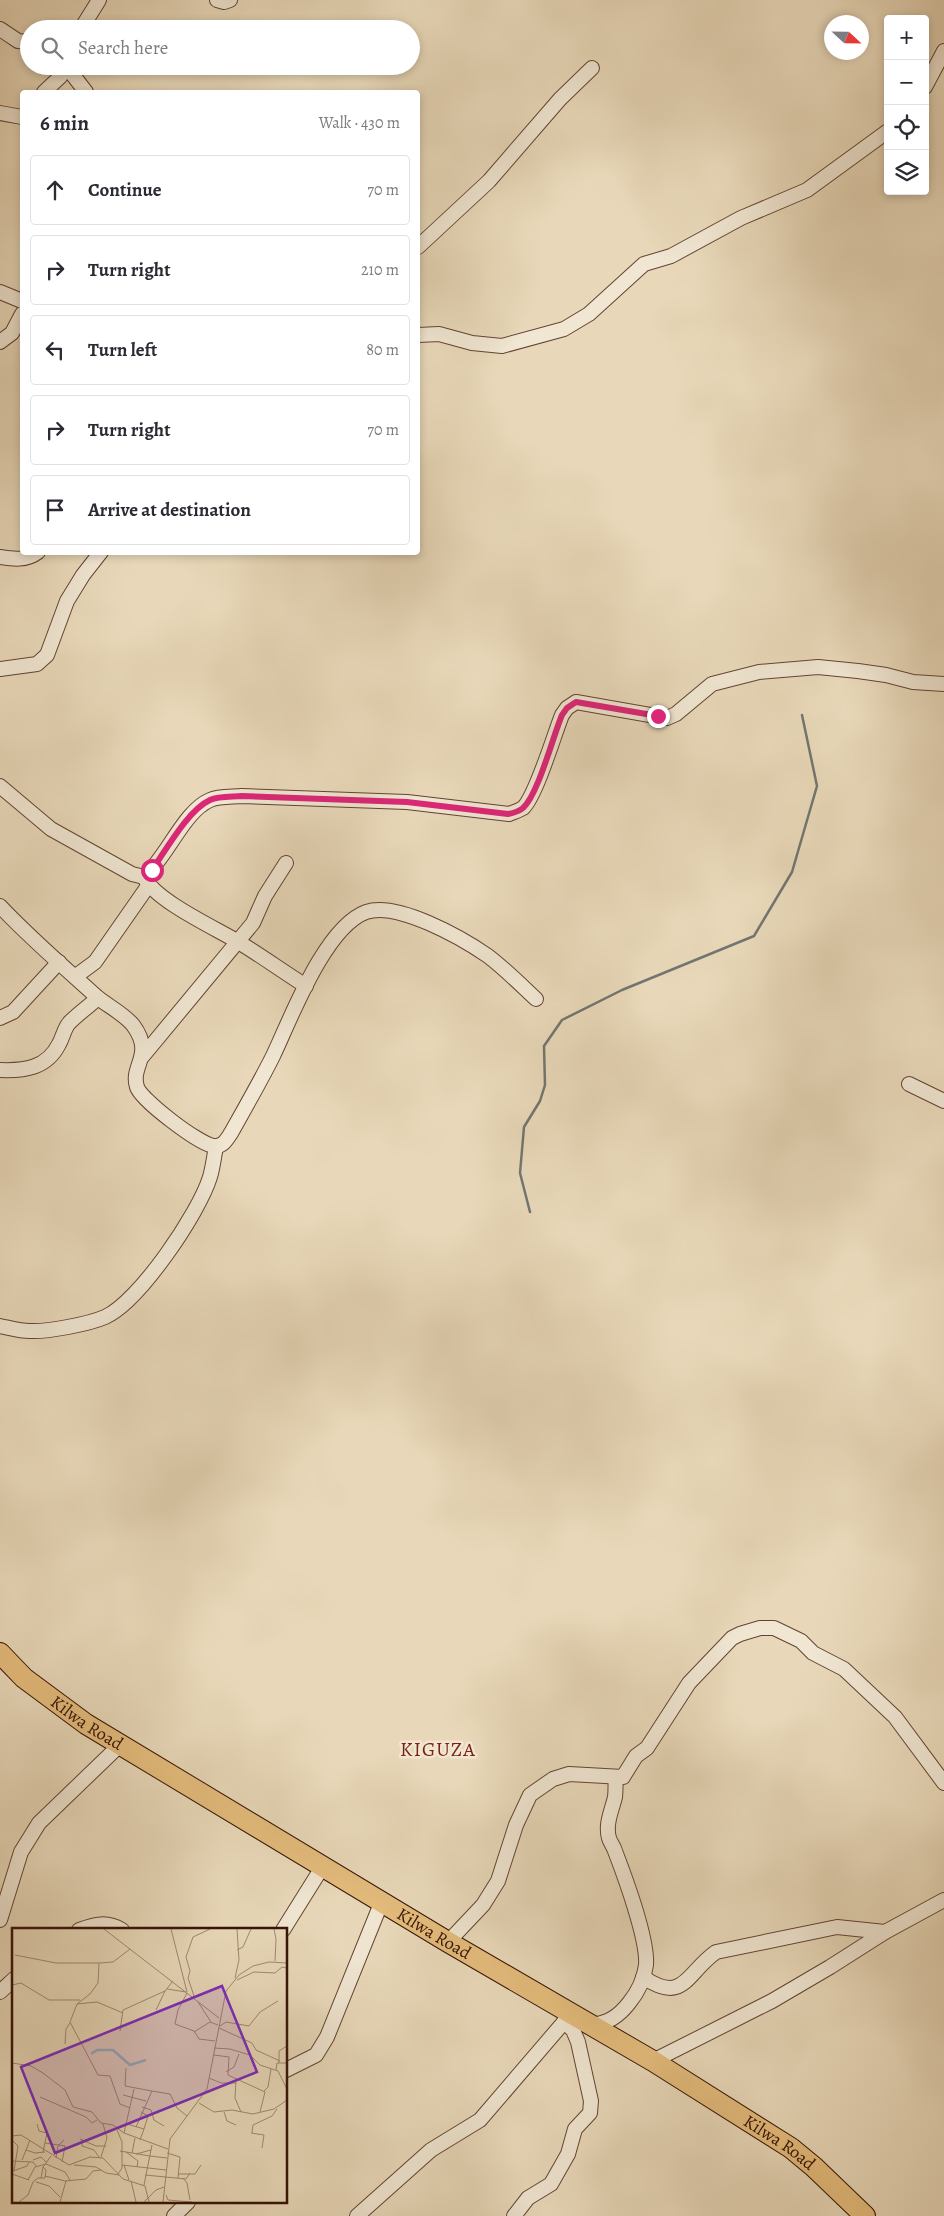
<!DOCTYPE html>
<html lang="en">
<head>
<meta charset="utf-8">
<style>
	body { margin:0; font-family:Alegreya,serif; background:#f7f7f7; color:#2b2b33 }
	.controls { position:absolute; right:15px; top:15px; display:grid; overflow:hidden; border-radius:5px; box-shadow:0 2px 8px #0003 }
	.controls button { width:45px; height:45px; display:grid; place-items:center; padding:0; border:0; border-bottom:1px solid #e1e1e2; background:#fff; color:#2b2b33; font:25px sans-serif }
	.compass { position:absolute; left:824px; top:15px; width:45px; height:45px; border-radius:50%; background:#fff; box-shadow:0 2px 8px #0003; rotate:112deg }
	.stop { position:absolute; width:15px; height:15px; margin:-11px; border:4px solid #db2777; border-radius:50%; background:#fff }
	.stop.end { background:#db2777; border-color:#fff; box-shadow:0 1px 5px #0008 }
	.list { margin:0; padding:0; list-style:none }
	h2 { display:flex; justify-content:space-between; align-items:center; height:65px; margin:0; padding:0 20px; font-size:21px }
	h2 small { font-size:16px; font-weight:400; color:#7c7c81 }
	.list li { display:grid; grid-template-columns:32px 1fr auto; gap:15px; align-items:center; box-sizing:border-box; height:70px; margin:0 10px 10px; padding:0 10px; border:1px solid #e1e1e2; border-radius:5px }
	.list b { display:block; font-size:19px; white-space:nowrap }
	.list em { font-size:16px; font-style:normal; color:#7c7c81 }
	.icon { flex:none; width:28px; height:28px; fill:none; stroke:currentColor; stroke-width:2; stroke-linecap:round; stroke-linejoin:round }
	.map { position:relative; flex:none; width:944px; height:2216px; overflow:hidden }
	.search { position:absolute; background:#fff; box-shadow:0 2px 8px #0003; left:20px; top:20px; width:400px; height:55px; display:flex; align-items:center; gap:12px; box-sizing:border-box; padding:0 18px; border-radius:28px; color:#7c7c81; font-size:19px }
	.panel { position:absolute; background:#fff; box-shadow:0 2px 8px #0003; left:20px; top:90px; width:400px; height:465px; border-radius:5px }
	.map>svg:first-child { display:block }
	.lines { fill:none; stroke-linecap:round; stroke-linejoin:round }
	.stream { stroke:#727671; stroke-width:2.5 }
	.minor-casing { stroke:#624433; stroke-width:16 }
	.highway-casing { stroke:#351306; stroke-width:22 }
	.minor { stroke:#f0e6d2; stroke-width:14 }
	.highway { stroke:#e4bc7c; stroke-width:20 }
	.route { stroke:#db2777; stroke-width:6 }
	.labels { text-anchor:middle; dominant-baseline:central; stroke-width:5; stroke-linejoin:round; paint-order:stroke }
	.street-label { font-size:18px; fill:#351306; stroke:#f0e6d2 }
	.quarter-label { font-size:20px; letter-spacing:1px; fill:#7a1f14; stroke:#f0e6d2 }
	.inset-river { fill:none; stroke:#9bb8b9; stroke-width:2.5 }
	.inset-road { fill:none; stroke:#a08971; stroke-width:1 }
	.view { fill:#7b2cbf; fill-opacity:0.15; stroke:#7b2cbf; stroke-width:2.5 }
	.inset-edge { fill:none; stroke:#351306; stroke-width:2.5 }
</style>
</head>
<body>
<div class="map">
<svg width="944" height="2216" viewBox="0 0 944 2216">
	<rect width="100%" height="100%" fill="#e8d8b9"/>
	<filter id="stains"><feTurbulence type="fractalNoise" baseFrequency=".004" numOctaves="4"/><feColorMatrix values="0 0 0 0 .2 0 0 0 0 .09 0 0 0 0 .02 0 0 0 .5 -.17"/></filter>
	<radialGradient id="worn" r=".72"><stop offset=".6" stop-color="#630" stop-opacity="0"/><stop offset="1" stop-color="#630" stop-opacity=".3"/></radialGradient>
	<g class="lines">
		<!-- stream -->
		<path class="stream" d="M530,1212L520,1173L524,1127L540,1101L545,1085L544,1046L562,1020L622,990L754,936L792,872L817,786L802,715"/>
		<!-- minor casing -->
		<g class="minor-casing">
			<g id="minor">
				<path d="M217,0L224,2L230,0"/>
				<path d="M0,29L18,41L29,42"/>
				<path d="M81,29L99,0"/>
				<path d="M66,66L86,92"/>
				<path d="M925,87L944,51"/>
				<path d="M44,92L60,77L67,66"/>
				<path d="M0,113L22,117"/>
				<path d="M418,247L489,181L560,99L592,68"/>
				<path d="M0,292L22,301"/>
				<path d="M418,335L439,334L472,343L502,346L564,329L589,314L644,264L671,256L741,218L807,190L888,131"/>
				<path d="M0,342L12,333L22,314"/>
				<path d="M0,557C13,559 26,561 38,552"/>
				<path d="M0,669L37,664L47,655L67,601L83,575L101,552"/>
				<path d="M0,786L51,829L132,874L144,877"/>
				<path d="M144,877C167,857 184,811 210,800C219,796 232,797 242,796L407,802L509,814C514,812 518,811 523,808C536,796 554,735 562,715L567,708L576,702L667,718L676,714L712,684L759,672L818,667L858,671L886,675L913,682L944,684"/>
				<path d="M144,877C155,900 211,926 235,940C259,954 282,971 306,986"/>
				<path d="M0,906C30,938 64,967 97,997C108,1006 124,1014 133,1025C155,1055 130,1065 137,1087C141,1100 200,1145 214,1146C223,1147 227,1139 231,1133C245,1108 260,1082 273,1056C291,1018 325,927 366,912C397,901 462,938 488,956C505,969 520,984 536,999"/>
				<path d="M76,976L95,962L148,886"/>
				<path d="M0,1018L13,1012L59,962"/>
				<path d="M142,1057L253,923L265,896L286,863"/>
				<path d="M0,1070C25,1071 47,1068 59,1044C63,1037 64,1029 69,1023C78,1014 89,1006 98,998"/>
				<path d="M909,1084L944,1101"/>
				<path d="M0,1326C10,1328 20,1331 30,1331C47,1332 89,1324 105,1317C139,1302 199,1213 210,1177C213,1167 214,1156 216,1147"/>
				<path d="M0,1920L21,1852L39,1823L121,1744"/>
				<path d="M79,1930C95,1924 107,1921 122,1930"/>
				<path d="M283,1930L323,1866"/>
				<path d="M448,1942L483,1905L498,1881L516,1825L530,1795L553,1779L569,1774L623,1777L636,1756L647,1748L689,1683L732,1638L740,1634L760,1628H774L801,1641L813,1653L844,1669L895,1717L944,1783"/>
				<path d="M643,1977C684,2005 686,1973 716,1952L837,1927L885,1932"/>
				<path d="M0,1992L14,1979"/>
				<path d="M591,2025C608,2023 618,2017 629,2003C638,1992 644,1980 646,1965C648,1940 625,1877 615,1851C614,1847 610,1842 609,1838C605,1824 612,1810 615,1797C616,1790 615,1784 616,1778"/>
				<path d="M653,2061L772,2001L830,1967L885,1932L944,1900"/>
				<path d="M286,2070L316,2055L327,2037L382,1901"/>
				<path d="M174,2216L188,2202"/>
				<path d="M357,2216L431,2150L480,2120L564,2022L568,2012"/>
				<path d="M514,2216L528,2198L551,2184L568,2154L575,2129L590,2113L591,2101L578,2042L573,2030L564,2022"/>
			</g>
		</g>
		<!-- highway casing -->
		<g class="highway-casing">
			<g id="highway">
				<path id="s1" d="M0,1653L24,1678L86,1724L448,1942L653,2061L791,2148L814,2167L865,2216"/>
			</g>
		</g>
		<!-- minor -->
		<use href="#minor" class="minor"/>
		<!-- highway -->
		<use href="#highway" class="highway"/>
	</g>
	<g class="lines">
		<!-- route -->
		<path class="route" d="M152,870C166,850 188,810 210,800C219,796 232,797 242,796L407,802L508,814C514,813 518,812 523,808C538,795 553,736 562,715L567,708L576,702L658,716"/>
	</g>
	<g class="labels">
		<!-- street labels -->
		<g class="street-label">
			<text stroke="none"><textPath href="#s1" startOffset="112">Kilwa Road</textPath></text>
			<text stroke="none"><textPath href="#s1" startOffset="518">Kilwa Road</textPath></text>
			<text stroke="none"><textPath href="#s1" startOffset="922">Kilwa Road</textPath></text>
		</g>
		<!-- quarter labels -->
		<g class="quarter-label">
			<text x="438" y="1749">KIGUZA</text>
		</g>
	</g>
	<!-- overview -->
	<g transform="translate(12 1928)">
		<rect width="275" height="275" fill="#e8d8b9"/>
		<path class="inset-river" d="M79,126L85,122H101L118,137L134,132"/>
		<path class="inset-road" d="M92,1L207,90M159,1L175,64M262,1L264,11L263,33M225,22L231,19L239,1M3,27L44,35H87M223,50L227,32L225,1M225,52L242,44L263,45L270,39L275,40M0,57L9,55L37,72H68M155,61L174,64M175,65L166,82L163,96L182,103L187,111L203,113M182,68L176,50L178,43L174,29L181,9L198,1M186,74L199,94M65,76L85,74L111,85M144,82L153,63M208,98L214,94L237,98L248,84L266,73M207,100L240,115L244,122L268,133M108,103L111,82L153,63L161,53M182,104L198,94L206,97M53,116L54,101L58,95M202,120L218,121L238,127L248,137L266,143L275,161M202,127L217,129L216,147L253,164L248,184M0,135L19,138L31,145L53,162L61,179L80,184L89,195L101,197L112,205L156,221M267,135V123L275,118M114,140L113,158L140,163L124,199M264,142L265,135H275M214,144L222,139L227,126M197,150L209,155H224M224,152L223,170L229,184M140,163L158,166L165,180L175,188M252,163L256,159L259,141M111,167L134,173M28,169L74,189L80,195L85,192M187,175L202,184L220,182L241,186L262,181L275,172M130,179L139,182L142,192L152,198M118,180L108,176L98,148L86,147L58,94L65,76L78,66L86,55L87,35L101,34L118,21M129,184L136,188L132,201M212,184L215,193L224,197M25,196L27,203L35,205L31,224M115,196L132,201L128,212M105,202L110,214V240L106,246M112,205L122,161M239,205L252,207L250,220M240,205L241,197L260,188L265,181M0,208L9,207L57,237L78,229L91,230L111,251L133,258L137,274M68,211L84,218H94M70,211V218L82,222L87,229M0,212L6,218L2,243M33,215L53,218L50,234M14,222L23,225L33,224M108,223L138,228M114,224L126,233L125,239M120,225L123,210M155,225L168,229L166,250M124,226L139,222M138,228L155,230M89,229L95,210L91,196M44,230L46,218L52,212M10,232L18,212M21,232L29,229L35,235M0,233L21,234L24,238M34,236L53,244L58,252M62,237L84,239L94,245L107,247M110,237L154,242M112,237L117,252M1,243L15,238L17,234M0,246L17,252M166,246H183L189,237M133,247L174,251L178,245M33,248L53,253L74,251L81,243L89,242M29,250L31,239L39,228M171,250L175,255L178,272M16,252L23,239L34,236M119,253L124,274M24,254L37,258L48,269M132,257L140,217M154,267L156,272L180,274M7,274L16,267L21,254L26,250H33L34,242L31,239M48,274L54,253M132,274L144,262L152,259M151,274L158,211L195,161L214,63L227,47L241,38L257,34L275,35"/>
		<path class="view" d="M210,58L245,144L43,225L9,139Z"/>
		<rect width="275" height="275" class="inset-edge"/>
	</g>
	<rect width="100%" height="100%" filter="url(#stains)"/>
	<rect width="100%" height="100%" fill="url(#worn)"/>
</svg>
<div class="controls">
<button>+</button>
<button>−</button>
<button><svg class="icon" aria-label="locate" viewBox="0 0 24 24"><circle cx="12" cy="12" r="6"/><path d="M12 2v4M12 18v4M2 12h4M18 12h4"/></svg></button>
<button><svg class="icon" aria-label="layers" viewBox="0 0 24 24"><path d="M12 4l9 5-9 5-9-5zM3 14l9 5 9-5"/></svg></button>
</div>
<svg class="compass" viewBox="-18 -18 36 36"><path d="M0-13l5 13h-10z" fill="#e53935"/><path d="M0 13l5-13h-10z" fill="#7c7c81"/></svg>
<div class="stop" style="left:152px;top:870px"></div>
<div class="stop end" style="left:658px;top:716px"></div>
<div class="search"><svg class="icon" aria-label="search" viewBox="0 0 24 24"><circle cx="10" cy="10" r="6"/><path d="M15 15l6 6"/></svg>Search here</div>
<section class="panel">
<h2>6 min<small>Walk · 430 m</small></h2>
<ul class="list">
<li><svg class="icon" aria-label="ahead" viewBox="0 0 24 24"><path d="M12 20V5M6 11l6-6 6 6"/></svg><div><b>Continue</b></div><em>70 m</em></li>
<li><svg class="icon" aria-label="right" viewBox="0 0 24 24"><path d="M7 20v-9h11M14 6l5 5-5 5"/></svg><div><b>Turn right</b></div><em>210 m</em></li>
<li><svg class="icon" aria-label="left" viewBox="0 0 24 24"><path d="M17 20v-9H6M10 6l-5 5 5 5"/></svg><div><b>Turn left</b></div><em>80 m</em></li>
<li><svg class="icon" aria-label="right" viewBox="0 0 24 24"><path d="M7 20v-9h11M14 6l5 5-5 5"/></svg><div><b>Turn right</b></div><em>70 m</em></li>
<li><svg class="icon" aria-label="arrive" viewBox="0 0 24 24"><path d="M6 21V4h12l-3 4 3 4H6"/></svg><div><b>Arrive at destination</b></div></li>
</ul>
</section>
</div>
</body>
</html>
